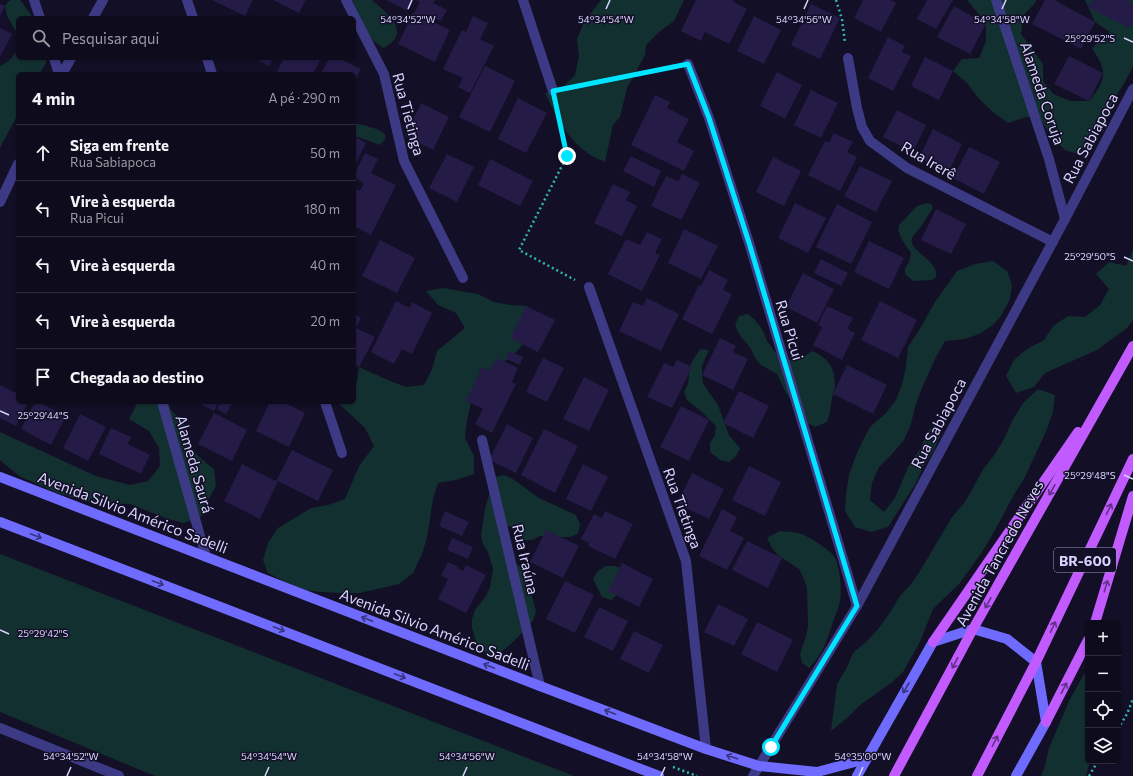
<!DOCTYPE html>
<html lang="pt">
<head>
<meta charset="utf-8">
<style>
	body { margin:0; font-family:Commissioner,sans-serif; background:#171425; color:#f1f3f6 }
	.controls { position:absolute; right:12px; bottom:12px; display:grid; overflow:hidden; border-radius:6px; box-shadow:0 1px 3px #0004 }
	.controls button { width:36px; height:36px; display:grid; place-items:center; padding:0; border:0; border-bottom:1px solid #2e2b3b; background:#0e0b1c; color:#f1f3f6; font:20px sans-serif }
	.stop { position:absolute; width:12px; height:12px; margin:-9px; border:3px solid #00e5ff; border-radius:50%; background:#fff }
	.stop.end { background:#00e5ff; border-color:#fff; box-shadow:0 1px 4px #0008 }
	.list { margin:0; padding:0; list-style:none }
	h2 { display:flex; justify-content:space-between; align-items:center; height:52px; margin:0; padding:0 16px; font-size:17px }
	h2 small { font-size:13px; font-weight:400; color:#9b9ba3 }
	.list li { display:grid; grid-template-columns:26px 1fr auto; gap:12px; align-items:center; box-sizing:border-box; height:56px; padding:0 16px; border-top:1px solid #2e2b3b }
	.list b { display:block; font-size:15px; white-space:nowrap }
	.list p { margin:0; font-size:13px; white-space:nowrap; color:#9b9ba3 }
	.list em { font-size:13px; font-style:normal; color:#9b9ba3 }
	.icon { flex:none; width:22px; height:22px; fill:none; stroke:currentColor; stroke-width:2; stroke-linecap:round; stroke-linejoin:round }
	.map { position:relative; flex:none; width:1133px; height:776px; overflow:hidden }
	.search { position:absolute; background:#0e0b1c; box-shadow:0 1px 3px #0004; left:16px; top:16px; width:340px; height:44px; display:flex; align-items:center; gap:10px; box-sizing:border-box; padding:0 14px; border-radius:6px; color:#9b9ba3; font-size:15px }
	.panel { position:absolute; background:#0e0b1c; box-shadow:0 1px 3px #0004; left:16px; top:72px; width:340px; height:332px; border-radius:6px }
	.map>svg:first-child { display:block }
	.green { fill:#12302f }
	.building { fill:#241b47 }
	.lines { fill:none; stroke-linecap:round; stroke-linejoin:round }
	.path { stroke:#2fb8b0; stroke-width:2.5; stroke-dasharray:2 3; stroke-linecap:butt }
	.minor { stroke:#3d3a85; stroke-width:10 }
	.tertiary { stroke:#3d3a85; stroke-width:10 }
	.secondary { stroke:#6f6bff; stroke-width:10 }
	.primary { stroke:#c25bff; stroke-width:10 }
	.oneway { stroke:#623188 }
	.oneway2 { stroke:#38347d }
	.route { stroke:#00e5ff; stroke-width:5 }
	.ticks { fill:none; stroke:#d9d4ff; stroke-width:1.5 }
	.labels { text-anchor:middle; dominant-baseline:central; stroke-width:3; stroke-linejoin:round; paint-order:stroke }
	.shield { fill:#130f26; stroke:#9e99be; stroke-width:1 }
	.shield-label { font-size:14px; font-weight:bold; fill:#d9d4ff }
	.street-label { font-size:15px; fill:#d9d4ff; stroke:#130f26 }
	.ticks-label { font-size:10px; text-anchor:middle; fill:#d9d4ff; stroke:#130f26; stroke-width:3; stroke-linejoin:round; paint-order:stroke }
</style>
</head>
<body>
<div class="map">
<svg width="1133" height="776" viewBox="0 0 1133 776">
	<rect width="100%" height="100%" fill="#130f26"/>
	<!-- green -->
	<g class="green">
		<path d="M11,0H20L24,5L33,18H18V35L7,16L5,6L9,1Z"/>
		<path d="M352,0H372C387,13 413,32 384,48C364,38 360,19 352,0Z"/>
		<path d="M601,0H684L674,21L659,32L646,45L645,55L627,88L620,117L613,125L605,162C600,160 594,157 589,154C567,139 556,116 545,93L562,88L575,75L579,57L577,39L584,22Z"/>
		<path d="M967,0H1036L1035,3L1023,16L1021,34L1043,64V81L1053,94L1071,101H1089C1095,94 1103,84 1103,74C1104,65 1096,55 1092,48L1110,32L1095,22L1085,0H1133V66L1125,82L1114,99L1107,116L1090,145L1078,154L1065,150L1052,138L1040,118L1026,117L1008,123L993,112L979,99L967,83L953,71L962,59L979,58L986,41V23Z"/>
		<path d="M18,49V58H46V63L39,74H18V114L0,148V66C9,62 13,57 18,49Z"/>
		<path d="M354,123C361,125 401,131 379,145L370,141L354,136Z"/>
		<path d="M926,203L931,204L933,208C929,214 925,220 921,227C918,231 913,234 912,239C909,252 939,260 936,277L932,280L913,281L905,274C904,268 906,267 909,262C910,260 910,256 911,253L902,240L898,230L899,225L917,206Z"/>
		<path d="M1133,249V320L1127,328L1097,350L1045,373L1034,387L1016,393L1006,376L1014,360L1027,349L1044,340L1053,326L1068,316L1085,317L1100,305L1109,289L1096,274L1109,262L1126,266Z"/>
		<path d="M993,261L1007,271L1012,285L1010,299L1001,316L993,325L979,334L965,339L945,341L936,357L921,390L915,407L911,424L904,440L892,454L879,467L872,483L870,500L884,512L895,498L910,463L921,448L927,432L936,423L941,428L940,436L934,450L923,467L916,483L888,527L871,532L855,527L845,511L846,494L849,475L855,458L862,442L870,427L885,414L896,400L902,384L906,367L908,347L918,332L935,302L957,271L975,264Z"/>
		<path d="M443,288L478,294L494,302L510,305L527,306L538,320L529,338L517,351L503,363L471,403L467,420L465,438L474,456V474L456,480L438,483L433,499L427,538L422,554L413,573L399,584L360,593H343L320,592L305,590L286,582L268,573L263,560L268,543L278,528L311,508L328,505L345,499L359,466L374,446L365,428L338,403L354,402V383L357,382L359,367L390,381L406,387L424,385L432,369L437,351L465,328L456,313L438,305L426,291Z"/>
		<path d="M748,314L754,319L760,326L764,333L767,341L778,356L788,360L797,361L812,351C828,358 835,367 835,385C835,389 833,394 832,398C831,406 830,414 827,422L815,427L807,423L796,408L785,391L777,374L761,365L755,358L751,349L739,334L735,325L739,316Z"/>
		<path d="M700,349L709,350L702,366V375L703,383L708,391L718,405L729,435L740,448L736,456L729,462L720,460L710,452V443L715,435L716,426L702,412L687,400L684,392L688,384L690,365Z"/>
		<path d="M1038,389L1055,395L1053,412L1047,429L1025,477L1015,493L989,541L980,555L959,584L933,609L920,642L903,672L891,683L860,705L847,718L831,731L837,684L846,669L853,653L867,641L879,628L889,614L900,596L912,583L923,566L952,517L965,502L984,468L995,454L1004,439L1013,419L1024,402Z"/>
		<path d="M141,402H168L171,410L185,425L188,444L199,457L214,469L216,486L207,502L201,517L183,523L165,518L130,504L93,503L74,498L55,492L19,476L0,460V432L96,476L130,485L148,481L160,466L159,448L149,431L129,419L137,404Z"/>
		<path d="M504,475L513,479L539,498L576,515L580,524L578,534L570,537H560L551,536H540L532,540H522L517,532L510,526L501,528L499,537L514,562L522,568L528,583L536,611L533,621L514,641L500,653L492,657L483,651L477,645L472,628V619L475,610L486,596L490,587L493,569L488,552L483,544L481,536L485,509L494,477Z"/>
		<path d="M780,531C785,532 792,531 798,533C807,535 829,549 834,556C840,564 842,592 840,601C839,608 835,615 833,622C828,638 822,656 809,668L802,663L800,654L806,636L808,626L807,588L804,579L799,569L778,555L772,548L767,538Z"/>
		<path d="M0,554L574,776H155L0,712Z"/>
		<path d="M606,566H614L622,568L618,594L611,600L602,597L593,579L598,571Z"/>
		<path d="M1088,667V761H1090L1086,776H1041L1045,766L1049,748L1070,699Z"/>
	</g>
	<!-- building -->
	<g class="building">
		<path d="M212,0H253L245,16Z"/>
		<path d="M273,0H306L299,13Z"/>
		<path d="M386,0H413L408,11Z"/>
		<path d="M416,0H435L433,3L447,10L441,21L430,16L429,20L450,30L435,62L398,44L413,13H414L420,2Z"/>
		<path d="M696,0H734L733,2L747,9L729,44L705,32L701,41L681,31Z"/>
		<path d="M863,0H891L896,3L881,32L854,18Z"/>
		<path d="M927,0H953L936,29L917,19Z"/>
		<path d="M1045,0H1054L1095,22L1081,49L1032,24Z"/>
		<path d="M1092,0H1126L1133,4V21L1129,28L1088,7Z"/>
		<path d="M0,4L5,6L0,17Z"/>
		<path d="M811,4L840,18L820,59L791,45Z"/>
		<path d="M954,6L986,24L970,54L937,37Z"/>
		<path d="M473,16L488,23L480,39L494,46L470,93L458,87L463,78L443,69L462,30L466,32Z"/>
		<path d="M754,16L781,30L764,64L737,51Z"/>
		<path d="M0,28L12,34L0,57Z"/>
		<path d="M888,37L905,46L902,52L911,56L893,91L868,78Z"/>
		<path d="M1069,56L1103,73L1089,101L1054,84Z"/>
		<path d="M925,57L953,71L939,100L911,86Z"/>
		<path d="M254,58H273L269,66Z"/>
		<path d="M284,58H321L313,74H278L276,73Z"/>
		<path d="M329,58H338L361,69L354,82V74H321Z"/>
		<path d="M485,66L515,81L490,132L459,117Z"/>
		<path d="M777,72L802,85L785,119L760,106Z"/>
		<path d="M811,90L838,103L821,138L794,125Z"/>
		<path d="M655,95L670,102L667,108L689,119L677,142L694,151L684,171L631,145Z"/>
		<path d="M518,98L547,113L526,153L498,139Z"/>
		<path d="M421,103L449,117L433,150L405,136Z"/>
		<path d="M897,110L926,125L913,152L883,137Z"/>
		<path d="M933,129L962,144L948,173L919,158Z"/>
		<path d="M834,133L853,142L847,152L857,157L840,191L808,175L825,141L829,143Z"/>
		<path d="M354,136L366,143L354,167Z"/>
		<path d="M969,147L1000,162L984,194L953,178Z"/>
		<path d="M365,153L378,159L371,173L396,185L371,235L354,226V188L360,191L364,183L354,177V175Z"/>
		<path d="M447,154L474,167L457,202L429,188Z"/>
		<path d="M631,156L661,171L654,187L623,171Z"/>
		<path d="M773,157L801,171L784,206L756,192Z"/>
		<path d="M490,159L533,181L520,206L478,185Z"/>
		<path d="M860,166L892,181L876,212L844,196Z"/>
		<path d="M682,174L700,183L681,220L651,206L666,176L678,181Z"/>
		<path d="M613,184L630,192L626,200L637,206L622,236L594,223Z"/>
		<path d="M795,203L826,218L808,253L778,238Z"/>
		<path d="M837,204L872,222L851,264L816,247Z"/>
		<path d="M936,209L966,224L951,254L921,240Z"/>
		<path d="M684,229L718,246L701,279L668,263Z"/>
		<path d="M647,232L662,239L655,253L660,255L642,291L608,274L626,239L640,245Z"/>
		<path d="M380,240L415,258L397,293L362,276Z"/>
		<path d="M869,241L904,258L889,289L854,272Z"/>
		<path d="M821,259L848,273L841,286L814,273Z"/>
		<path d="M709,270L728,280L723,290L732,294L712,334L682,319L699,285L701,286Z"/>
		<path d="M803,273L834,289L817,323L786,307Z"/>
		<path d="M647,298L679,314L661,351L619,331L633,302L643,306Z"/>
		<path d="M396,301L410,308L412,302L432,313L412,354L402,349L394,364L371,352Z"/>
		<path d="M880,301L917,320L898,358L861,340Z"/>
		<path d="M526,306L555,320L538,352L510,338Z"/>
		<path d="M827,306L853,318L847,329L855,333L842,360L813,345L822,327L818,325Z"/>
		<path d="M354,314L361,318L356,328L375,337L359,367L354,365Z"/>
		<path d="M720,338L736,346L733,352L748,359L733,390L702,375Z"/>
		<path d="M509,351L523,357L520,365L506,359Z"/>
		<path d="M496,358L518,368L512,382L516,384L492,433L475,424L483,409L466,401L482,367L489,371Z"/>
		<path d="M543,358L564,368L547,402L526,392Z"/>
		<path d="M677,360L692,367L672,408L647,397L664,363L673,367Z"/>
		<path d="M847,365L887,385L873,414L833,394Z"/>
		<path d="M584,377L609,390L589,431L563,419Z"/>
		<path d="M0,385L18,394V402H28L16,426L0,418Z"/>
		<path d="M739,391L769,406L753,438L723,423Z"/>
		<path d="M35,402H38L66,416L51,445L21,429Z"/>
		<path d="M197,402H219L214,411Z"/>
		<path d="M221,402H233L226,414L217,409Z"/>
		<path d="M270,402H283L305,413L289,447L256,431Z"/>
		<path d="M681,406L709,420L689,461L660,447Z"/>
		<path d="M214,413L247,430L232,461L198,444Z"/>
		<path d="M80,414L106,427L88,461L63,448Z"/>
		<path d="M507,424L533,438L516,473L489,460Z"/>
		<path d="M111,428L131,437L128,444L150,455L141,474L99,454Z"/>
		<path d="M544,429L578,446L555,493L521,475Z"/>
		<path d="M292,450L333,470L318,501L278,481L260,519L224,501L242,464L276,481Z"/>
		<path d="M583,464L608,477L591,511L566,499Z"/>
		<path d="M749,466L781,482L765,516L732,500Z"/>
		<path d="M692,473L724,489L709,519L677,504Z"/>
		<path d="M722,509L737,517L730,531L744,538L727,570L699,556Z"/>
		<path d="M445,511L469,522L462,536L439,526Z"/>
		<path d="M605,511L633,524L615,559L588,546L589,543L581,539L594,514L602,518Z"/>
		<path d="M546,530L579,546L563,578L530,562Z"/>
		<path d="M452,538L473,547L468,559L447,550Z"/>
		<path d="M747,541L782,558L768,588L732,570Z"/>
		<path d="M448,562L459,567L458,568L463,571L466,565L486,575L466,613L438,599L448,579L441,575Z"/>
		<path d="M622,563L653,579L639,607L608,591Z"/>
		<path d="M565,581L594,595L575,633L546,619Z"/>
		<path d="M718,604L748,619L734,646L704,632Z"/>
		<path d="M599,607L628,621L613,651L584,637Z"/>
		<path d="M757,622L793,640L777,672L741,654Z"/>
		<path d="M634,631L663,645L649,673L620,659Z"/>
	</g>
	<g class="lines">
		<!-- path -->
		<g class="path">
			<path d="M836,0L842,19L845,43"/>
			<path d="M569,88L674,67"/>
			<path d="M556,105L567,156L519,250L575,280"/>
			<path d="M1118,729L1127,714L1133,699"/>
			<path d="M673,767L697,776"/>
			<path d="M1089,776L1098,761"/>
		</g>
		<!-- minor -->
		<g class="minor">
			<path d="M34,0L40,18"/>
			<path d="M187,0L193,18"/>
			<path d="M346,0L384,74L404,161L463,278"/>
			<path d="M523,0L553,91"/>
			<path d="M996,0L1049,159L1065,219"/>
			<path d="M54,58L59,74"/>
			<path d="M207,58L212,74"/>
			<path d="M848,58L857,108L862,127L870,141L907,168L1053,242"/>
			<path d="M688,64L709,118L750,246L857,606"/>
			<path d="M589,287L686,561L706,749"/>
			<path d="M162,402L206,557"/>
			<path d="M325,402L342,453"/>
			<path d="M482,440L540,686"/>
			<path d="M0,728L119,776"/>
			<path d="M759,766L857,606L1065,219L1133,89"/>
		</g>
		<!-- tertiary -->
		<g class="tertiary">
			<path d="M93,18L103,0"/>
			<path d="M62,74L71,58"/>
			<path d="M0,202L18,164"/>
			<path d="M753,776L759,766"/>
		</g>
		<!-- secondary -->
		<g class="secondary">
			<path d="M0,477L540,686L706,749L759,766L817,772L866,759"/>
			<path d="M0,522L659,776"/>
			<path d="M857,776L933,642L973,629L1007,639L1036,662L1046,722L1016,776"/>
		</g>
		<!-- primary -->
		<g class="primary">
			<path d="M1095,623L1133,496"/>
			<path d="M933,642L1078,432"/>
			<path d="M1046,722L1088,640"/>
			<path d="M894,776L973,629L1133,346"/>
			<path d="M977,776L1036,662L1133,459"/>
		</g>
	</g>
	<!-- one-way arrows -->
	<defs><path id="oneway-shaft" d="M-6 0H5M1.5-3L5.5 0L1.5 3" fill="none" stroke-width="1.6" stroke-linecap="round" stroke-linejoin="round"/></defs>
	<g class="oneway">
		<use href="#oneway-shaft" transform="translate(1052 490) rotate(119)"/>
		<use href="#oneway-shaft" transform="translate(1109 509) rotate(-64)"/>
		<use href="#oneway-shaft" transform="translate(1106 586) rotate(-73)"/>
		<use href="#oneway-shaft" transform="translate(988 603) rotate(119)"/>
		<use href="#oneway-shaft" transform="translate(1053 627) rotate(-64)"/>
		<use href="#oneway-shaft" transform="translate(955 663) rotate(118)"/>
		<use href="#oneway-shaft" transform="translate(1064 688) rotate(-63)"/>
		<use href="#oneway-shaft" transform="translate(995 741) rotate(-63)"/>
	</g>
	<g class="oneway2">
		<use href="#oneway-shaft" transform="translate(36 536) rotate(21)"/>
		<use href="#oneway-shaft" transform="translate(158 583) rotate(21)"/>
		<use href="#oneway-shaft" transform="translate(367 619) rotate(-159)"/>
		<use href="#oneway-shaft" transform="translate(279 629) rotate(21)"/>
		<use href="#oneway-shaft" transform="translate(489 666) rotate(-159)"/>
		<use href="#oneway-shaft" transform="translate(400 676) rotate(21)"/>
		<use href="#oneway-shaft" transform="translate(906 688) rotate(120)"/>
		<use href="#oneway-shaft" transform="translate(610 712) rotate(-159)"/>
		<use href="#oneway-shaft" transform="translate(732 757) rotate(-162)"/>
	</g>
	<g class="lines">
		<!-- route -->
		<path class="route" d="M567,156L553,91L688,64L709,118L750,246L857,606L771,747"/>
	</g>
	<!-- ticks -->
	<path class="ticks" d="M408,9L412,0M606,9L610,0M804,9L808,0M1002,9L1006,0M1124,38L1133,42M1124,257L1133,261M0,411L9,415M1124,475L1133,479M0,630L9,634M67,776L71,767M265,776L269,767M463,776L467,767M661,776L665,767M859,776L863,767"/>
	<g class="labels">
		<!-- shield labels -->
		<rect class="shield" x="1054" y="548" width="62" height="24" rx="3"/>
		<g class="shield-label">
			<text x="1085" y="560">BR-600</text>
		</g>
		<!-- street labels -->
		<g class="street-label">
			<text transform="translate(1043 93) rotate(71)">Alameda Coruja</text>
			<text transform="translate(409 114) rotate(75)">Rua Tietinga</text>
			<text transform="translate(1090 138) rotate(-62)">Rua Sabiapoca</text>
			<text transform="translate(929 160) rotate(30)">Rua Irerê</text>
			<text transform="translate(790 330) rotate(73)">Rua Picui</text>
			<text transform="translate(938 423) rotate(-62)">Rua Sabiapoca</text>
			<text transform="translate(195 464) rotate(74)">Alameda Saurá</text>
			<text transform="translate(683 508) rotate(70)">Rua Tietinga</text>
			<text transform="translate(133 512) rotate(21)">Avenida Silvio Américo Sadelli</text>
			<text transform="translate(999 553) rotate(-61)">Avenida Tancredo Neves</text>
			<text transform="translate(526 559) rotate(77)">Rua Iraúna</text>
			<text transform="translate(435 629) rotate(21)">Avenida Silvio Américo Sadelli</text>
		</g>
	</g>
	<g class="ticks-label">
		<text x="408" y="23">54°34'52"W</text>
		<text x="606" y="23">54°34'54"W</text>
		<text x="804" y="23">54°34'56"W</text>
		<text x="1002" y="23">54°34'58"W</text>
		<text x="1090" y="42">25°29'52"S</text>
		<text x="1090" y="260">25°29'50"S</text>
		<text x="43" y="419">25°29'44"S</text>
		<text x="1090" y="479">25°29'48"S</text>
		<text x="43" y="637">25°29'42"S</text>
		<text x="71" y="760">54°34'52"W</text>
		<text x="269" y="760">54°34'54"W</text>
		<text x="467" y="760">54°34'56"W</text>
		<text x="665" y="760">54°34'58"W</text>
		<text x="863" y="760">54°35'00"W</text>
	</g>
</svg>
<div class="controls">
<button>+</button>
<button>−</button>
<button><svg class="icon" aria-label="locate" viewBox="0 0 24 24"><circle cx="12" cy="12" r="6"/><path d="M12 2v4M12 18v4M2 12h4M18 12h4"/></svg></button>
<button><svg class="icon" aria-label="layers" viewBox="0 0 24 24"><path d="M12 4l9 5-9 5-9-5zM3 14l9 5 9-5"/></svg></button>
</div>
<div class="stop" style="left:771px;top:747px"></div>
<div class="stop end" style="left:567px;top:156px"></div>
<div class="search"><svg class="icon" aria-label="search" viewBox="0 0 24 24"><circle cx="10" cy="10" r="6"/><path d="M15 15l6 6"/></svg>Pesquisar aqui</div>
<section class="panel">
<h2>4 min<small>A pé · 290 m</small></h2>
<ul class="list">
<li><svg class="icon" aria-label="ahead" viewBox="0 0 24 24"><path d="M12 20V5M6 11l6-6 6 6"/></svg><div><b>Siga em frente</b><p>Rua Sabiapoca</p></div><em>50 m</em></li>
<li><svg class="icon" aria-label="left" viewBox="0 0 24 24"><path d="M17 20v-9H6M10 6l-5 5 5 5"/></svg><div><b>Vire à esquerda</b><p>Rua Picui</p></div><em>180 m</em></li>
<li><svg class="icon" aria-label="left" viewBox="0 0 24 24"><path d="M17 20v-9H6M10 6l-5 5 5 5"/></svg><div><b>Vire à esquerda</b></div><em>40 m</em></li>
<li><svg class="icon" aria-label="left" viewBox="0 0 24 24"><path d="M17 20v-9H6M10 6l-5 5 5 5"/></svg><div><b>Vire à esquerda</b></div><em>20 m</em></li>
<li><svg class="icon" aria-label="arrive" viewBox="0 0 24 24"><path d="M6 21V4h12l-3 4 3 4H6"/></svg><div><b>Chegada ao destino</b></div></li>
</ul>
</section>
</div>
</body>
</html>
